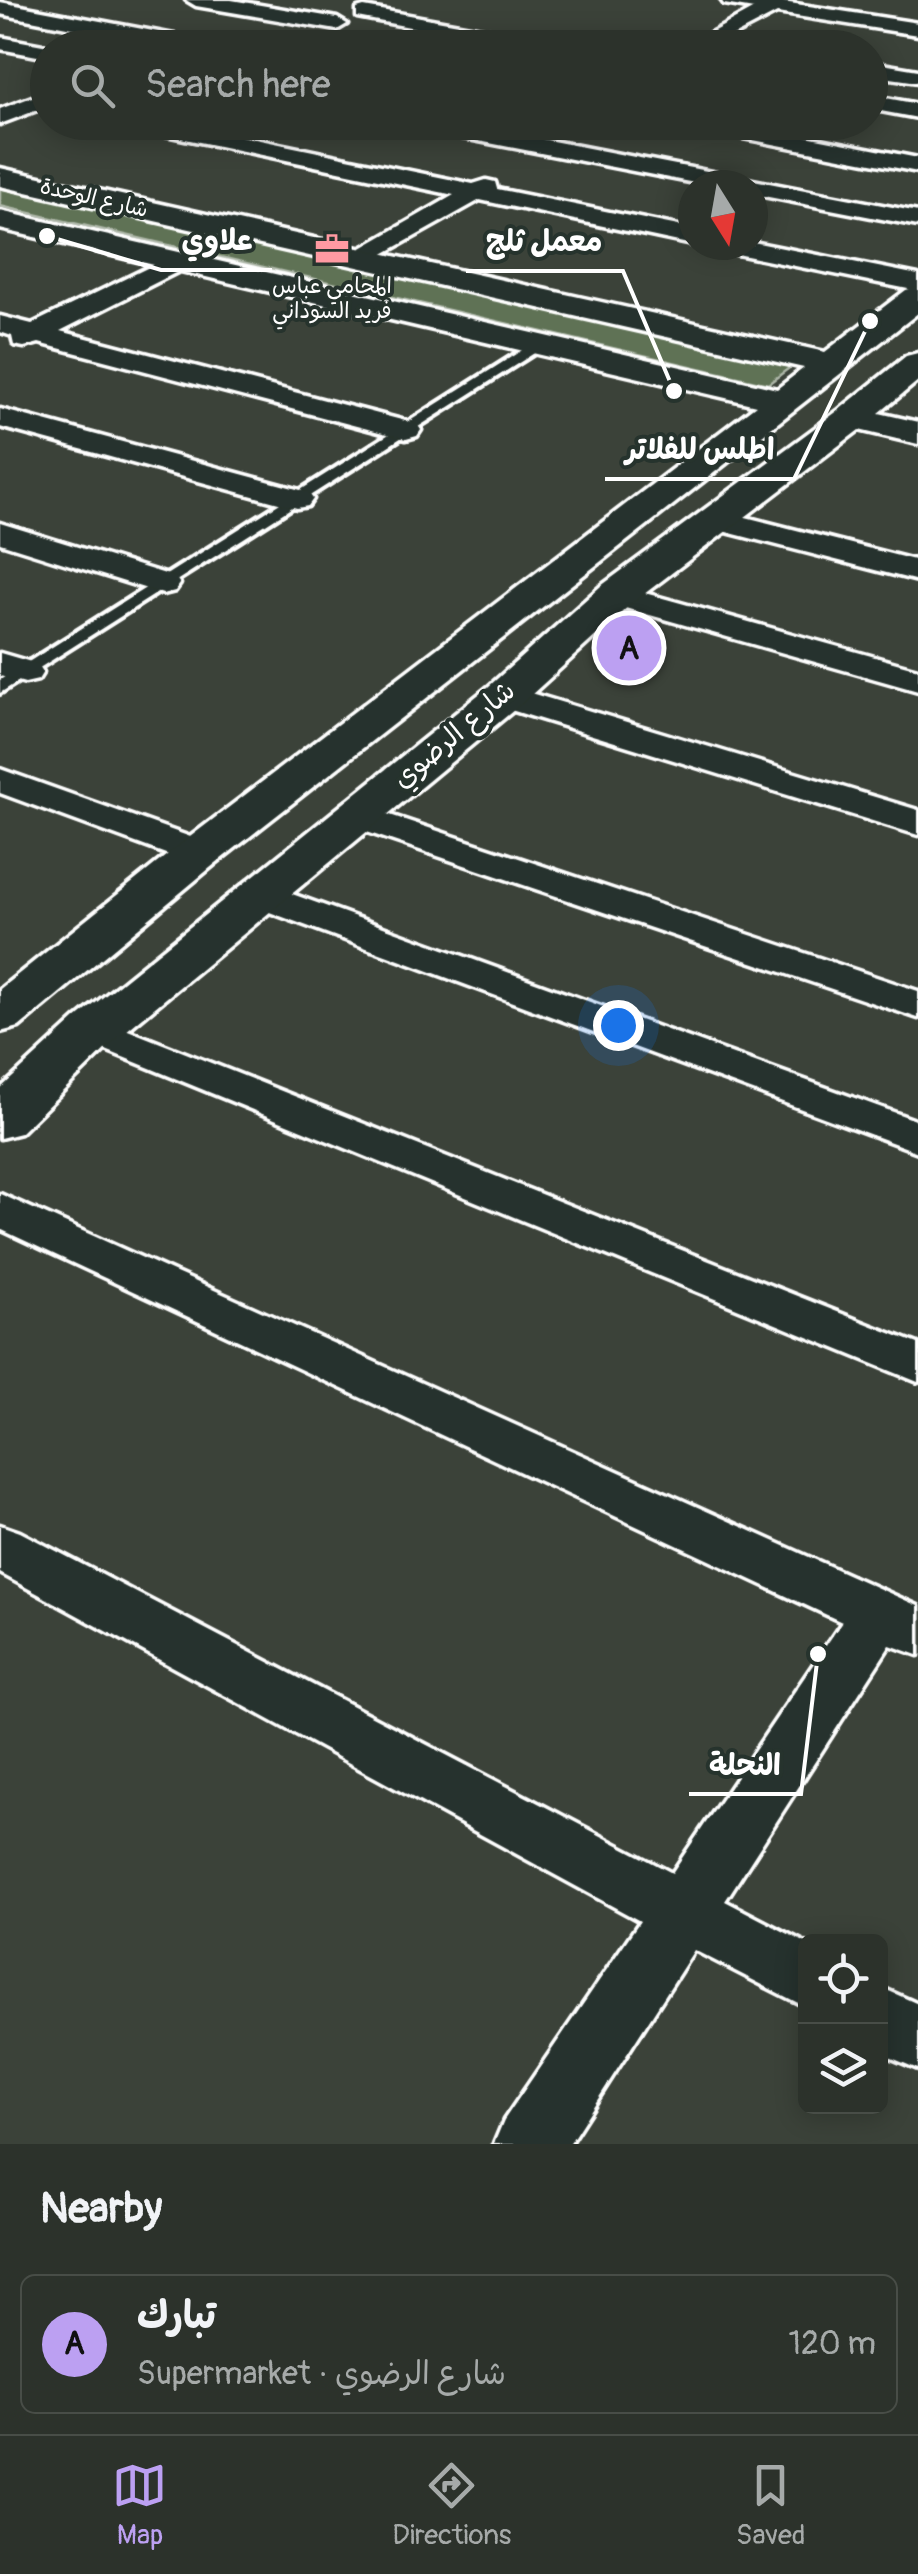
<!DOCTYPE html>
<html lang="en">
<head>
<meta charset="utf-8">
<style>
	body { margin:0; font-family:Pangolin,"Playpen Sans Arabic",sans-serif; background:#383e37; color:#f1f3f6 }
	.controls { position:absolute; right:30px; bottom:30px; display:grid; overflow:hidden; border-radius:15px; box-shadow:0 5px 25px #0003 }
	.controls button { width:90px; height:90px; display:grid; place-items:center; padding:0; border:0; border-bottom:2px solid #484d47; background:#2c322b; color:#f1f3f6; font:50px sans-serif }
	.compass { position:absolute; left:678px; top:170px; width:90px; height:90px; border-radius:50%; background:#2c322b; box-shadow:0 5px 25px #0003; rotate:169deg }
	.you { position:absolute; left:618px; top:1025px; width:35px; height:35px; margin:-25px; border:8px solid #fff; border-radius:50%; background:#1a73e8; box-shadow:0 0 0 15px #1a73e833 }
	.badge { display:grid; place-items:center; width:65px; height:65px; border-radius:50%; background:#bca0f2; color:#111; font-size:32px; font-weight:700 }
	.pin { position:absolute; translate:-50% -50%; border:5px solid #fff; box-shadow:0 2px 10px #0006 }
	.list { margin:0; padding:0; list-style:none }
	h2 { display:flex; justify-content:space-between; align-items:center; height:130px; margin:0; padding:0 40px; font-size:42px }
	h2 small { font-size:32px; font-weight:400; color:#a6aaa9 }
	.list li { display:grid; grid-template-columns:65px 1fr auto; gap:30px; align-items:center; box-sizing:border-box; height:140px; margin:0 20px 20px; padding:0 20px; border:2px solid #484d47; border-radius:15px }
	.list b { display:block; font-size:38px; white-space:nowrap }
	.list p { margin:0; font-size:32px; white-space:nowrap; color:#a6aaa9 }
	.list em { font-size:32px; font-style:normal; color:#a6aaa9 }
	.icon { flex:none; width:55px; height:55px; fill:none; stroke:currentColor; stroke-width:2; stroke-linecap:round; stroke-linejoin:round }
	.map { position:relative; flex:none; width:918px; height:2144px; overflow:hidden }
	.search { position:absolute; background:#2c322b; box-shadow:0 5px 25px #0003; left:30px; right:30px; top:30px; height:110px; display:flex; align-items:center; gap:25px; box-sizing:border-box; padding:0 35px; border-radius:55px; color:#a6aaa9; font-size:38px }
	.sheet { height:290px; background:#2c322b }
	nav { display:flex; justify-content:space-around; align-items:center; box-sizing:border-box; height:140px; border-top:2px solid #484d47; background:#2c322b; font-size:28px; color:#a6aaa9 }
	nav a { display:grid; justify-items:center; gap:5px }
	nav .on { color:#bca0f2 }
	.map>svg:first-child { display:block }
	.green { fill:#5f7255; stroke:#afb8aa; stroke-width:2.5 }
	.lines { fill:none; stroke-linecap:round; stroke-linejoin:round }
	.service-casing { stroke:#fff; stroke-width:8 }
	.minor-casing { stroke:#fff; stroke-width:7 }
	.tertiary-casing { stroke:#fff; stroke-width:7 }
	.service { fill:#26332d; fill-rule:evenodd }
	.minor { fill:#26332d; fill-rule:evenodd }
	.tertiary { fill:#26332d; fill-rule:evenodd }
	.labels { text-anchor:middle; dominant-baseline:central; stroke-width:8; stroke-linejoin:round; paint-order:stroke }
	.far-street-label { font-size:22px; fill:#fff; stroke:#26332d }
	.far-poi-label { font-size:22px; fill:#fff; stroke:#26332d }
	.street-label { font-size:28px; fill:#fff; stroke:#26332d }
	.leader { fill:none; stroke:#fff; stroke-width:4 }
	.callout-dot { fill:#fff; stroke:#26332d; stroke-width:4 }
	.callout-label { font-size:30px; text-anchor:middle; font-weight:bold; fill:#fff; stroke:#26332d; stroke-width:8; stroke-linejoin:round; paint-order:stroke }
</style>
</head>
<body>
<div class="map">
<svg width="918" height="2144" viewBox="0 0 918 2144">
	<rect width="100%" height="100%" fill="#3b4239"/>
	<filter id="ink" filterUnits="userSpaceOnUse"><feTurbulence type="fractalNoise" baseFrequency=".01" numOctaves="2"/><feDisplacementMap in="SourceGraphic" scale="20" xChannelSelector="R" yChannelSelector="G"/><feConvolveMatrix kernelMatrix="1 2 1 2 8 2 1 2 1" color-interpolation-filters="sRGB"/></filter>
	<g filter="url(#ink)">
		<!-- green -->
		<path class="green" d="M0,185L796,363L768,384L0,206Z"/>
		<g class="lines">
			<!-- service casing -->
			<g class="service-casing">
				<path id="service" d="M535,342L547,345L0,693V680Z"/>
			</g>
			<!-- minor casing -->
			<g class="minor-casing">
				<g id="minor">
					<path d="M186,0H231L337,18L347,24L337,30L196,6Z"/>
					<path d="M721,0H770L918,23V35L777,13L710,48H683L754,9L724,4Z"/>
					<path d="M0,2L211,42L221,48H175L0,14Z"/>
					<path d="M364,7L559,42L569,48H521L357,17V9Z"/>
					<path d="M0,37L48,46L55,48H48V58L0,49Z"/>
					<path d="M870,62L918,70V82L870,75Z"/>
					<path d="M48,91V106L0,124V109Z"/>
					<path d="M870,95L918,104V118L870,109Z"/>
					<path d="M126,122H173L473,184L486,180L495,182L497,189L693,229V245L480,200L362,266L349,258L353,253L454,195L137,129Z"/>
					<path d="M406,122H455L918,212V226L753,194V185H705L417,129Z"/>
					<path d="M685,122H734L918,158V172L696,129Z"/>
					<path d="M753,242L918,275V291L732,253L719,245H753Z"/>
					<path d="M178,253L191,261L187,267L60,331L417,424L421,430L417,436L406,439L39,343L24,347L14,345L12,336L0,332V316L32,324Z"/>
					<path d="M0,409L308,492L313,499L308,506L297,508L0,427Z"/>
					<path d="M718,510L918,561V581L707,527L702,520L707,513Z"/>
					<path d="M0,523L175,577L180,584L175,591L163,594L0,543Z"/>
					<path d="M616,585L918,669V691L604,602L599,595L604,588Z"/>
					<path d="M0,653L38,664L43,672L38,680L25,683L0,676Z"/>
					<path d="M504,685L918,810V835L491,704L486,696L491,688Z"/>
					<path d="M0,769L213,845L219,853L213,861L199,865L185,861L0,793Z"/>
					<path d="M357,804L918,991V1018L343,824L338,816L343,808Z"/>
					<path d="M259,882L918,1121V1152L245,903L239,894L245,885Z"/>
					<path d="M95,1017L918,1344V1382L79,1039L73,1030L79,1021Z"/>
					<path d="M0,1194L918,1606V1655L890,1645L725,1901L806,1943V2007L694,1950L569,2144H494L504,2120L640,1921L0,1573V1525L20,1532L672,1873L842,1622L0,1229Z"/>
					<path d="M880,1987L918,2004V2069L880,2053Z"/>
				</g>
			</g>
			<!-- tertiary casing -->
			<g class="tertiary-casing">
				<g id="tertiary">
					<path d="M0,168L825,352L906,290L918,287V313L216,863L19,1027L0,1032V989L182,843L756,405L0,229V211L777,389L804,368L0,186Z"/>
					<path d="M918,353V381L879,413L918,422V444L859,430L631,604L520,705L114,1041L20,1133L0,1138V1089L76,1019L488,687L601,586L839,410L906,356Z"/>
				</g>
			</g>
			<!-- service -->
			<use href="#service" class="service"/>
			<!-- minor -->
			<use href="#minor" class="minor"/>
			<!-- tertiary -->
			<use href="#tertiary" class="tertiary"/>
		</g>
	</g>
	<!-- icons -->
	<defs>
		<g id="office-bare" transform="scale(2.7)"><path d="M-6-3h4V-5.5h4V-3h4V5H-6ZM-1-4.5V-3h2v-1.5ZM-6 0V1H6V0Z" fill="#ff9aa2" stroke="#26332d" stroke-width="2.5" paint-order="stroke"/></g>
	</defs>
	<g fill-rule="evenodd">
		<use href="#office-bare" x="332" y="249"/>
	</g>
	<g class="labels">
		<!-- far-street labels -->
		<g class="far-street-label">
			<text transform="translate(94 198) rotate(13)">شارع الوحدة</text>
		</g>
		<!-- far-poi labels -->
		<g class="far-poi-label">
			<text x="332" y="286">المحامي عباس<tspan x="332" dy="25">فريد السوداني</tspan></text>
		</g>
		<!-- street labels -->
		<g class="street-label">
			<text transform="translate(454 735) rotate(-40)">شارع الرضوي</text>
		</g>
	</g>
	<!-- callouts -->
	<path class="leader" d="M47 236L161 270H272M674 391L623 271H466M870 321L794 479H605M818 1654L801 1794H689"/>
	<g class="callout-dot">
		<circle cx="47" cy="236" r="10"/>
		<circle cx="674" cy="391" r="10"/>
		<circle cx="870" cy="321" r="10"/>
		<circle cx="818" cy="1654" r="10"/>
	</g>
	<g class="callout-label">
		<text x="217" y="250">علاوي</text>
		<text x="544" y="251">معمل ثلج</text>
		<text x="700" y="459">اطلس للفلاتر</text>
		<text x="745" y="1775">النحلة</text>
	</g>
</svg>
<div class="controls">
<button><svg class="icon" aria-label="locate" viewBox="0 0 24 24"><circle cx="12" cy="12" r="6"/><path d="M12 2v4M12 18v4M2 12h4M18 12h4"/></svg></button>
<button><svg class="icon" aria-label="layers" viewBox="0 0 24 24"><path d="M12 4l9 5-9 5-9-5zM3 14l9 5 9-5"/></svg></button>
</div>
<svg class="compass" viewBox="-18 -18 36 36"><path d="M0-13l5 13h-10z" fill="#e53935"/><path d="M0 13l5-13h-10z" fill="#a6aaa9"/></svg>
<div class="you"></div>
<div class="pin badge" style="left:629px;top:648px">A</div>
<div class="search"><svg class="icon" aria-label="search" viewBox="0 0 24 24"><circle cx="10" cy="10" r="6"/><path d="M15 15l6 6"/></svg>Search here</div>
</div>
<section class="sheet">
<h2>Nearby<small></small></h2>
<ul class="list">
<li><span class="badge">A</span><div><b>تبارك</b><p>Supermarket · شارع الرضوي</p></div><em>120 m</em></li>
</ul>
</section>
<nav>
<a class="on"><svg class="icon" aria-label="map" viewBox="0 0 24 24"><path d="M3 6l6-2 6 2 6-2v14l-6 2-6-2-6 2zM9 4v14M15 6v14"/></svg>Map</a>
<a><svg class="icon" aria-label="directions" viewBox="0 0 24 24"><path d="M12 3l9 9-9 9-9-9zM9 14v-3h6M13 9l2 2-2 2"/></svg>Directions</a>
<a><svg class="icon" aria-label="saved" viewBox="0 0 24 24"><path d="M7 4h10v16l-5-4-5 4z"/></svg>Saved</a>
</nav>
</body>
</html>
